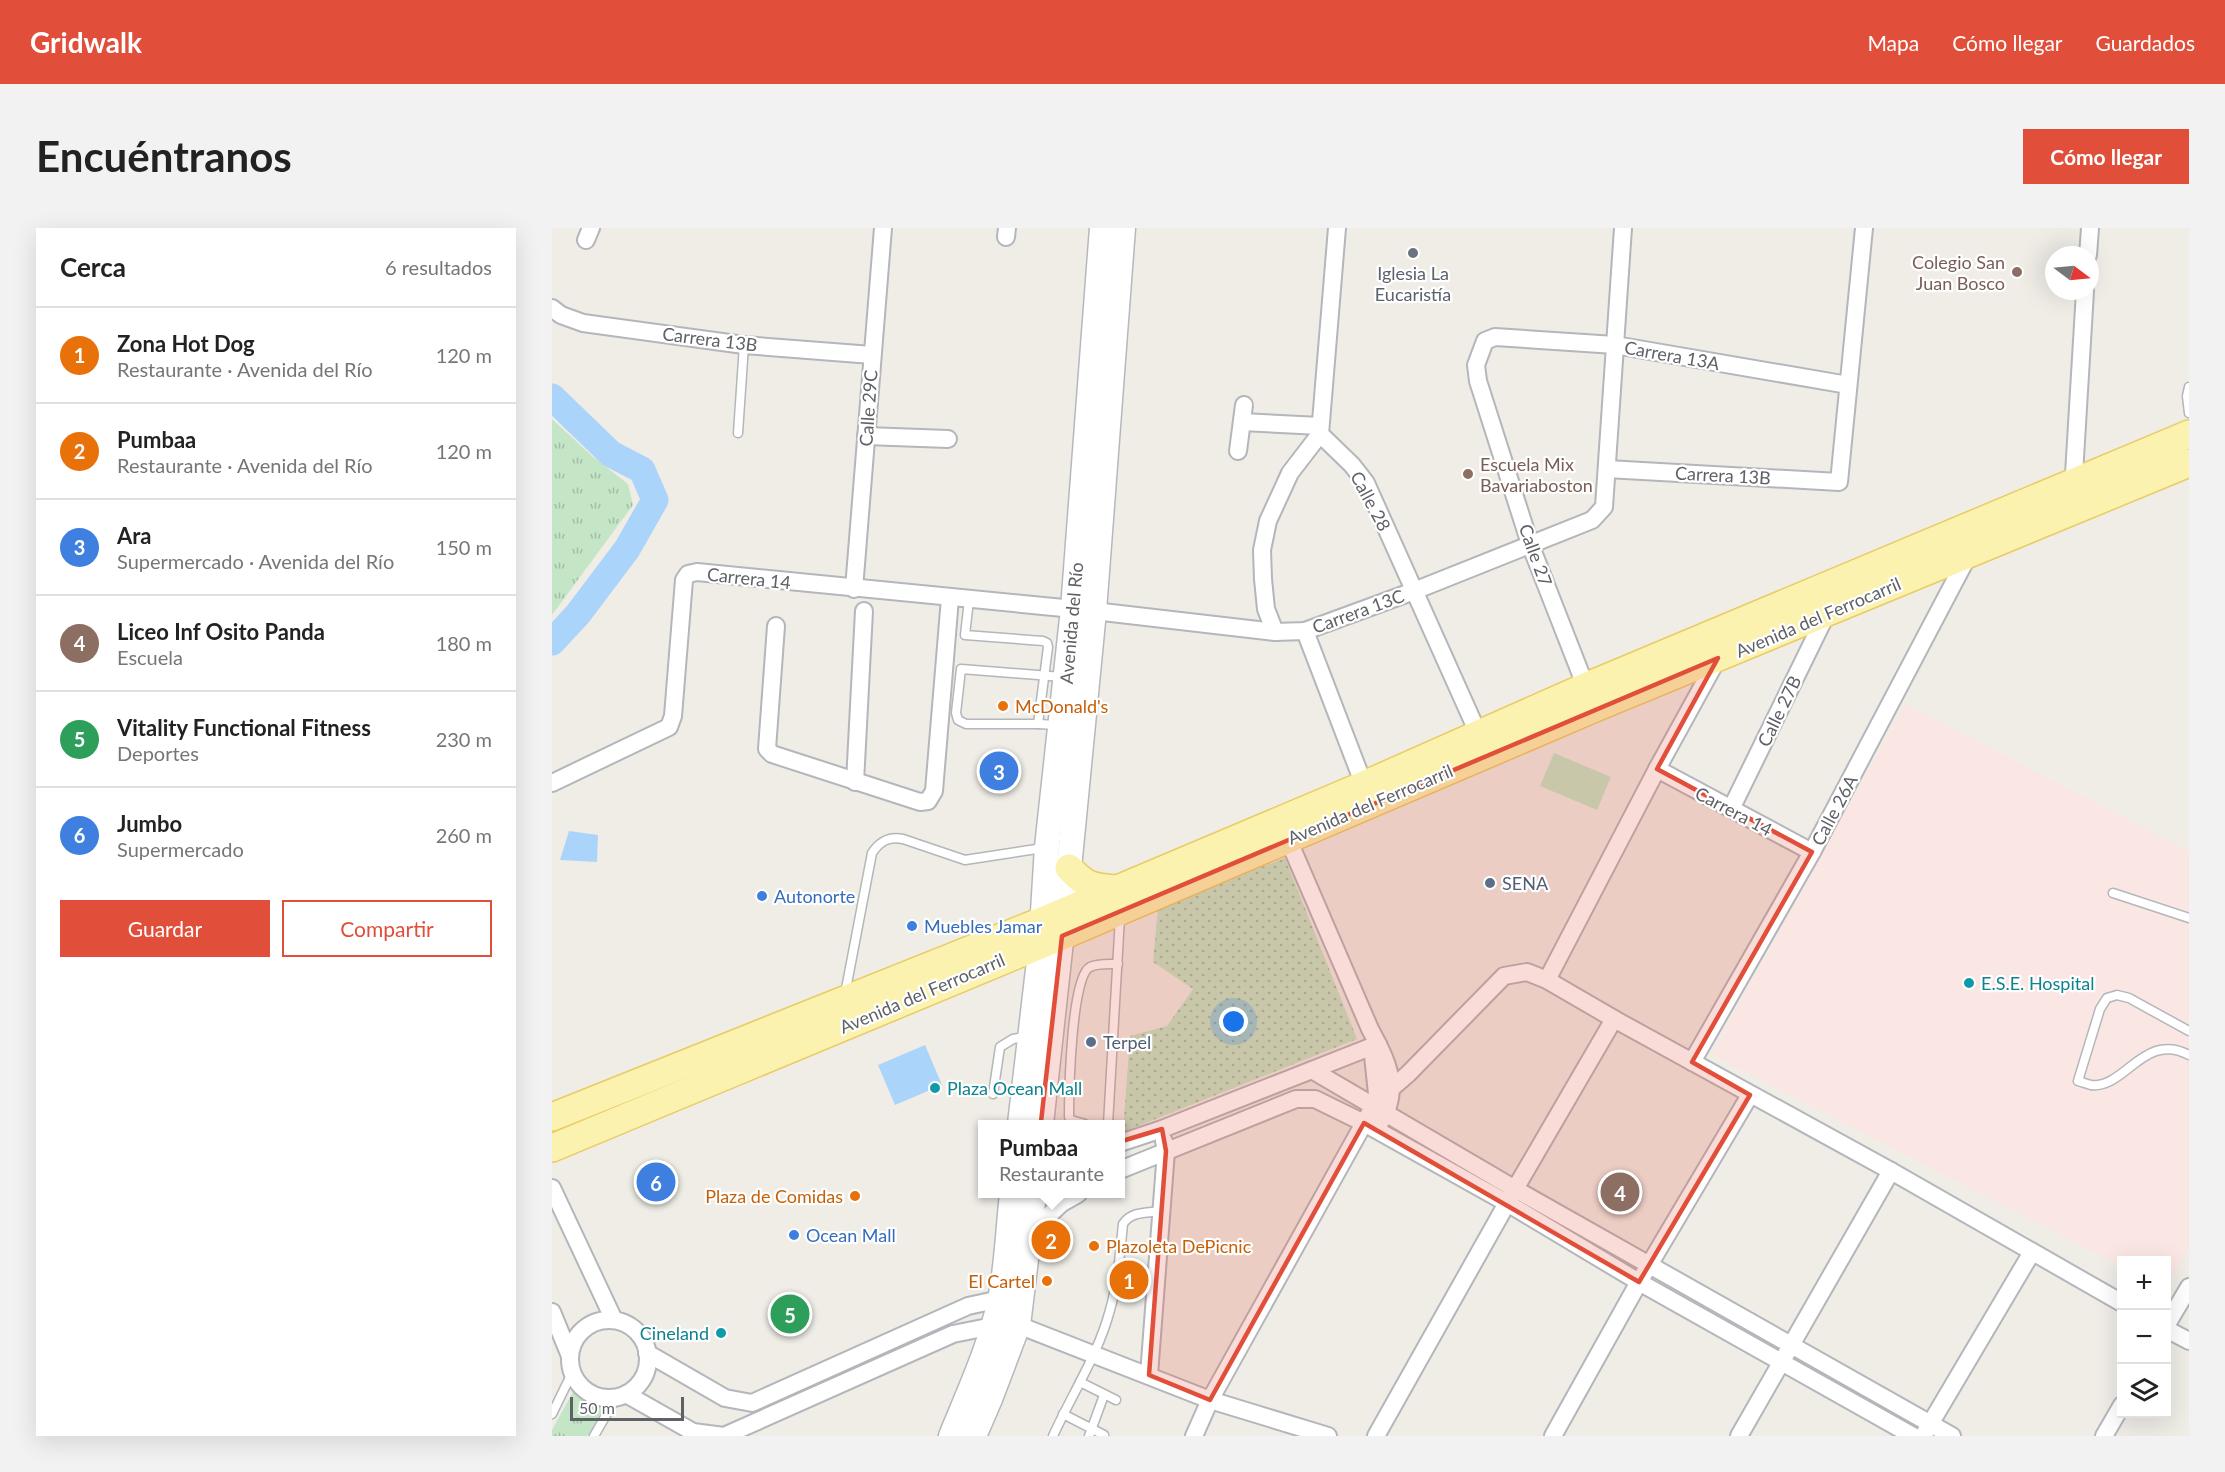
<!DOCTYPE html>
<html lang="es">
<head>
<meta charset="utf-8">
<style>
	body { margin:0; font-family:Lato,sans-serif; background:#f2f2f2; color:#222 }
	.controls { position:absolute; right:18px; bottom:18px; display:grid; overflow:hidden; border-radius:0px; box-shadow:0 6px 24px #0002 }
	.controls button { width:54px; height:54px; display:grid; place-items:center; padding:0; border:0; border-bottom:2px solid #e0e0e0; background:#fff; color:#222; font:30px sans-serif }
	.compass { position:absolute; left:1493px; top:18px; width:54px; height:54px; border-radius:50%; background:#fff; box-shadow:0 6px 24px #0002; rotate:106deg }
	.scale { position:absolute; left:18px; bottom:15px; width:114px; box-sizing:border-box; padding-left:6px; border:3px solid #5e6166; border-top:0; font-size:16px; line-height:21px; white-space:nowrap; color:#5e6166; -webkit-text-stroke:4px #fff; paint-order:stroke }
	.you { position:absolute; left:682px; top:794px; width:21px; height:21px; margin:-15px; border:4px solid #fff; border-radius:50%; background:#1a73e8; box-shadow:0 0 0 9px #1a73e833 }
	.badge { display:grid; place-items:center; width:39px; height:39px; border-radius:50%; background:#e14f3b; color:#fff; font-size:20px; font-weight:700 }
	.pin { position:absolute; translate:-50% -50%; border:3px solid #fff; box-shadow:0 2px 6px #0006 }
	.popup { position:absolute; left:426px; top:892px; width:147px; height:78px; box-sizing:border-box; display:grid; place-content:center; border-radius:0px; background:#fff; filter:drop-shadow(0 2px 4px #0005); font-size:20px; white-space:nowrap; color:#767676 }
	.popup b { font-size:22px; color:#222 }
	.popup::after { content:''; position:absolute; left:50%; top:100%; margin-left:-12px; border:12px solid transparent; border-top-color:#fff }
	.list { margin:0; padding:0; list-style:none }
	h2 { display:flex; justify-content:space-between; align-items:center; height:78px; margin:0; padding:0 24px; font-size:26px }
	h2 small { font-size:20px; font-weight:400; color:#767676 }
	.list li { display:grid; grid-template-columns:39px 1fr auto; gap:18px; align-items:center; box-sizing:border-box; height:96px; padding:0 24px; border-top:2px solid #e0e0e0 }
	.list b { display:block; font-size:22px; white-space:nowrap }
	.list p { margin:0; font-size:20px; white-space:nowrap; color:#767676 }
	.list em { font-size:20px; font-style:normal; color:#767676 }
	.actions { display:flex; gap:12px; padding:18px 24px }
	.actions a { flex:1; padding:14px 0; border:2px solid #e14f3b; border-radius:0px; text-align:center; font-size:21px; color:#e14f3b }
	.actions .main { background:#e14f3b; color:#fff }
	.icon { flex:none; width:33px; height:33px; fill:none; stroke:currentColor; stroke-width:2; stroke-linecap:round; stroke-linejoin:round }
	.map { position:relative; flex:none; width:1637px; height:1208px; overflow:hidden; border-radius:0px }
	header { display:flex; align-items:center; gap:36px; box-sizing:border-box; height:84px; padding:0 30px; background:#e14f3b; color:#fff }
	header strong { font-size:28px }
	nav { display:flex; gap:33px; margin-inline-start:auto; font-size:21px }
	.intro { display:flex; align-items:center; justify-content:space-between; box-sizing:border-box; height:144px; padding:0 36px }
	h1 { margin:0; font-size:42px }
	.button { padding:15px 27px; border-radius:0px; background:#e14f3b; color:#fff; font-size:21px; font-weight:700 }
	main { display:flex; gap:36px; padding:0 36px }
	aside { flex:1; background:#fff; border-radius:0px; box-shadow:0 6px 24px #0002 }
	.map>svg:first-child { display:block }
	.medical { fill:#fae7e4 }
	.grass { fill:url(#grass-dots) }
	.park { fill:url(#park-tufts) }
	.garden { fill:#c4e5c6 }
	.water { fill:#abd4fb }
	.lines { fill:none; stroke-linecap:round; stroke-linejoin:round }
	.river { stroke:#abd4fb; stroke-width:27 }
	.lane-casing { stroke:#b3b6ba; stroke-width:11 }
	.street-casing { stroke:#b3b6ba; stroke-width:20 }
	.secondary-casing { stroke:#b5b8bd; stroke-width:27 }
	.primary-casing { stroke:#eacb64; stroke-width:30 }
	.lane { stroke:#fff; stroke-width:8 }
	.street { stroke:#fff; stroke-width:16 }
	.secondary { stroke:#fff; stroke-width:24 }
	.primary { stroke:#fbf2af; stroke-width:27 }
	.marked { fill:#e14f3b; fill-opacity:0.2; stroke:#e14f3b; stroke-width:4.5; stroke-linejoin:round }
	.worship-dot { fill:#6b7280; stroke:#fff; stroke-width:2 }
	.education-dot { fill:#8d6e63; stroke:#fff; stroke-width:2 }
	.food-dot { fill:#e8710a; stroke:#fff; stroke-width:2 }
	.service-dot { fill:#5c6f8a; stroke:#fff; stroke-width:2 }
	.shop-dot { fill:#3f7fe0; stroke:#fff; stroke-width:2 }
	.culture-dot { fill:#0f9aa8; stroke:#fff; stroke-width:2 }
	.labels { text-anchor:middle; dominant-baseline:central; stroke-width:4.5; stroke-linejoin:round; paint-order:stroke }
	.education-label { font-size:18px; fill:#785e54; stroke:#fff; text-anchor:end }
	.worship-label { font-size:18px; fill:#5b616d; stroke:#fff }
	.street-label { font-size:18px; fill:#5e6166; stroke:#fff }
	.food-label { font-size:18px; fill:#c56008; stroke:#fff; text-anchor:start }
	.service-label { font-size:18px; fill:#4e5e75; stroke:#fff; text-anchor:start }
	.shop-label { font-size:18px; fill:#366cbe; stroke:#fff; text-anchor:start }
	.culture-label { font-size:18px; fill:#0d838f; stroke:#fff; text-anchor:start }
</style>
</head>
<body>
<header>
<strong>Gridwalk</strong>
<nav><a>Mapa</a><a>Cómo llegar</a><a>Guardados</a></nav>
</header>
<div class="intro"><h1>Encuéntranos</h1><a class="button">Cómo llegar</a></div>
<main>
<aside>
<h2>Cerca<small>6 resultados</small></h2>
<ul class="list">
<li><span class="badge" style="background:#e8710a">1</span><div><b>Zona Hot Dog</b><p>Restaurante · Avenida del Río</p></div><em>120 m</em></li>
<li><span class="badge" style="background:#e8710a">2</span><div><b>Pumbaa</b><p>Restaurante · Avenida del Río</p></div><em>120 m</em></li>
<li><span class="badge" style="background:#3f7fe0">3</span><div><b>Ara</b><p>Supermercado · Avenida del Río</p></div><em>150 m</em></li>
<li><span class="badge" style="background:#8d6e63">4</span><div><b>Liceo Inf Osito Panda</b><p>Escuela</p></div><em>180 m</em></li>
<li><span class="badge" style="background:#2e9e5b">5</span><div><b>Vitality Functional Fitness</b><p>Deportes</p></div><em>230 m</em></li>
<li><span class="badge" style="background:#3f7fe0">6</span><div><b>Jumbo</b><p>Supermercado</p></div><em>260 m</em></li>
</ul>
<div class="actions"><a class="main">Guardar</a><a>Compartir</a></div>
</aside>
<div class="map">
<svg width="1637" height="1208" viewBox="0 0 1637 1208">
	<defs>
		<pattern id="grass-dots" width="8" height="8" patternUnits="userSpaceOnUse" patternTransform="scale(1.5)"><rect width="8" height="8" fill="#c4e5c6"/><path d="M2 2h.1M6 6h.1" fill="none" stroke="#a2bda5" stroke-width="1.8" stroke-linecap="round"/></pattern>
		<pattern id="park-tufts" width="24" height="20" patternUnits="userSpaceOnUse" patternTransform="scale(1.5)"><rect width="24" height="20" fill="#c4e5c6"/><path d="M3 7l-1-3M5 7V3M7 7l1-3M15 17l-1-3M17 17v-4M19 17l1-3" fill="none" stroke="#a2bda5"/></pattern>
	</defs>
	<rect width="100%" height="100%" fill="#efede6"/>
	<!-- medical -->
	<path class="medical" d="M1353,476L1637,623V1020L1615,1060L1614,1032H1570L1569,1038L1159,826Z"/>
	<!-- grass -->
	<path class="grass" d="M733,630L805,811L571,904L578,808L615,798L641,761L601,734L606,680Z"/>
	<!-- park -->
	<g class="park">
		<path d="M0,191L40,228L76,256L81,277L0,387Z"/>
		<path d="M21,1164L51,1181L36,1208H0V1202Z"/>
	</g>
	<!-- garden -->
	<path class="garden" d="M1002,525L1059,549L1045,582L988,558Z"/>
	<!-- water -->
	<g class="water">
		<path d="M17,603L46,607L45,634L8,632Z"/>
		<path d="M373,817L390,857L343,877L326,837Z"/>
	</g>
	<g class="lines">
		<!-- river -->
		<path class="river" d="M0,169L59,226L90,242L103,272L75,321L26,386L0,414"/>
		<!-- lane casing -->
		<g class="lane-casing">
			<g id="lane">
				<path d="M1637,159L1635,168L1637,185"/>
				<path d="M186,205L192,117"/>
				<path d="M417,372L413,407L491,413L495,415L496,419L486,496L505,497"/>
				<path d="M486,496H414L406,492L404,485L409,441L510,449"/>
				<path d="M1561,665L1637,690"/>
				<path d="M293,766L320,625C328,613 337,608 351,611L413,632L491,620"/>
				<path d="M1637,803L1577,770L1565,767L1555,770L1548,781L1526,853C1530,854 1535,856 1539,857C1573,861 1592,803 1637,827"/>
				<path d="M441,866L448,819L461,811L477,808"/>
				<path d="M533,896L519,892L517,889C517,866 519,748 538,739C545,735 558,736 566,736"/>
				<path d="M556,896L568,689"/>
				<path d="M528,1154L564,1172"/>
				<path d="M0,1186L20,1145"/>
				<path d="M511,1186L552,1207"/>
				<path d="M42,1208L64,1170"/>
				<path d="M501,1208C520,1166 546,1127 558,1082C566,1054 568,1025 571,996C579,983 595,985 609,983"/>
				<path d="M537,1208L552,1167"/>
			</g>
		</g>
		<!-- street casing -->
		<g class="street-casing">
			<g id="street">
				<path d="M785,0L768,206L800,237L814,255L926,505"/>
				<path d="M454,9L455,0"/>
				<path d="M34,12L39,0"/>
				<path d="M1536,27L1538,0"/>
				<path d="M0,80L9,87L31,95L192,117L320,127"/>
				<path d="M690,194L768,198"/>
				<path d="M314,208L396,211"/>
				<path d="M686,223L692,177"/>
				<path d="M1055,241L1287,254L1312,0"/>
				<path d="M1521,263L1533,63"/>
				<path d="M302,361L331,0"/>
				<path d="M224,398L215,521L220,526L368,574L376,573L382,563L398,370"/>
				<path d="M753,403L812,557"/>
				<path d="M723,404L714,381L711,351L710,322L716,293L738,245L768,206"/>
				<path d="M1037,467L978,316L926,153L924,137L933,113L943,109L1063,117L1296,157"/>
				<path d="M1105,541L1260,624"/>
				<path d="M303,554L312,383"/>
				<path d="M0,555L117,499L121,488L132,352L136,346L145,344L542,383L723,404L753,403L862,363L1040,292L1052,279L1071,0"/>
				<path d="M1179,581L1275,385"/>
				<path d="M733,604L818,801C835,833 850,861 828,895"/>
				<path d="M995,752L1105,541L1166,430"/>
				<path d="M1140,834L1260,624L1417,326"/>
				<path d="M760,842L963,961L1400,1208"/>
				<path d="M841,859L856,846L952,748L975,744L995,752L1062,791L1339,943L1570,1075"/>
				<path d="M568,915L610,901L826,816"/>
				<path d="M568,942L744,871H763L812,895L955,975L1087,1054L1361,1208"/>
				<path d="M0,960L62,1092"/>
				<path d="M478,1005L510,975L526,966"/>
				<path d="M0,1084L18,1128"/>
				<circle cx="57" cy="1131" r="39"/>
				<path d="M466,1097L658,1172L776,1208"/>
				<path d="M1614,1098L1637,1059"/>
				<path d="M1614,1101L1637,1113"/>
				<path d="M95,1125L173,1170L200,1175L416,1078L448,1071"/>
				<path d="M597,1147L614,923L612,913"/>
				<path d="M74,1166L141,1204L172,1208L401,1106L441,1098"/>
				<path d="M642,1208L658,1172L821,879L825,866L820,818"/>
				<path d="M824,1208L963,961L1062,791"/>
				<path d="M1001,1208L1087,1054L1198,867"/>
				<path d="M1187,1208L1339,943"/>
				<path d="M1371,1208L1480,1024"/>
				<path d="M1552,1208L1570,1177"/>
			</g>
		</g>
		<!-- secondary casing -->
		<g class="secondary-casing">
			<g id="secondary">
				<path d="M468,896L489,716L495,619L521,381L550,0"/>
				<path d="M489,896L517,640L542,383L571,0"/>
				<path d="M399,1208C417,1164 438,1119 448,1072C455,1038 456,1001 460,966"/>
				<path d="M422,1208L438,1171L466,1097L482,966"/>
			</g>
		</g>
		<!-- primary casing -->
		<g class="primary-casing">
			<g id="primary">
				<path d="M517,640C535,659 540,659 565,661"/>
				<path d="M0,889L490,693L812,557L1033,459L1637,206"/>
				<path d="M0,920L510,708L1043,480L1637,235"/>
			</g>
		</g>
		<!-- lane -->
		<use href="#lane" class="lane"/>
		<!-- street -->
		<use href="#street" class="street"/>
		<!-- secondary -->
		<use href="#secondary" class="secondary"/>
		<!-- primary -->
		<use href="#primary" class="primary"/>
	</g>
	<!-- marked area -->
	<path class="marked" d="M1166,430L1105,541L1260,624L1140,834L1198,867L1087,1054L812,895L658,1172L597,1147L614,923L610,901L547,920L533,919L489,894L510,708Z"/>
	<!-- markers -->
	<circle class="worship-dot" cx="861" cy="25" r="6"/>
	<g class="education-dot">
		<circle cx="1465" cy="44" r="6"/>
		<circle cx="916" cy="246" r="6"/>
	</g>
	<g class="food-dot">
		<circle cx="451" cy="478" r="6"/>
		<circle cx="303" cy="968" r="6"/>
		<circle cx="542" cy="1018" r="6"/>
		<circle cx="495" cy="1053" r="6"/>
	</g>
	<g class="service-dot">
		<circle cx="938" cy="655" r="6"/>
		<circle cx="539" cy="814" r="6"/>
	</g>
	<g class="shop-dot">
		<circle cx="210" cy="668" r="6"/>
		<circle cx="360" cy="698" r="6"/>
		<circle cx="242" cy="1007" r="6"/>
	</g>
	<g class="culture-dot">
		<circle cx="1417" cy="755" r="6"/>
		<circle cx="383" cy="860" r="6"/>
		<circle cx="169" cy="1105" r="6"/>
	</g>
	<g class="labels">
		<!-- education labels -->
		<g class="education-label">
			<text x="1453" y="34">Colegio San<tspan x="1453" dy="21">Juan Bosco</tspan></text>
			<text x="928" y="236" text-anchor="start">Escuela Mix<tspan x="928" dy="21">Bavariaboston</tspan></text>
		</g>
		<!-- worship labels -->
		<g class="worship-label">
			<text x="861" y="45">Iglesia La<tspan x="861" dy="21">Eucaristía</tspan></text>
		</g>
		<!-- street labels -->
		<g class="street-label">
			<text transform="translate(158 111) rotate(7)">Carrera 13B</text>
			<text transform="translate(1120 127) rotate(10)">Carrera 13A</text>
			<text transform="translate(316 180) rotate(-86)">Calle 29C</text>
			<text transform="translate(1171 247) rotate(3)">Carrera 13B</text>
			<text transform="translate(819 273) rotate(62)">Calle 28</text>
			<text transform="translate(984 327) rotate(70)">Calle 27</text>
			<text transform="translate(197 350) rotate(6)">Carrera 14</text>
			<text transform="translate(806 383) rotate(-20)">Carrera 13C</text>
			<text transform="translate(1266 389) rotate(-23)">Avenida del Ferrocarril</text>
			<text transform="translate(519 395) rotate(-85)">Avenida del Río</text>
			<text transform="translate(1227 483) rotate(-64)">Calle 27B</text>
			<text transform="translate(818 576) rotate(-23)">Avenida del Ferrocarril</text>
			<text transform="translate(1282 582) rotate(-62)">Calle 26A</text>
			<text transform="translate(1182 583) rotate(28)">Carrera 14</text>
			<text transform="translate(370 765) rotate(-23)">Avenida del Ferrocarril</text>
		</g>
		<!-- food labels -->
		<g class="food-label">
			<text x="463" y="478">McDonald's</text>
			<text x="291" y="968" text-anchor="end">Plaza de Comidas</text>
			<text x="554" y="1018">Plazoleta DePicnic</text>
			<text x="483" y="1053" text-anchor="end">El Cartel</text>
		</g>
		<!-- service labels -->
		<g class="service-label">
			<text x="950" y="655">SENA</text>
			<text x="551" y="814">Terpel</text>
		</g>
		<!-- shop labels -->
		<g class="shop-label">
			<text x="222" y="668">Autonorte</text>
			<text x="372" y="698">Muebles Jamar</text>
			<text x="254" y="1007">Ocean Mall</text>
		</g>
		<!-- culture labels -->
		<g class="culture-label">
			<text x="1429" y="755">E.S.E. Hospital</text>
			<text x="395" y="860">Plaza Ocean Mall</text>
			<text x="157" y="1105" text-anchor="end">Cineland</text>
		</g>
	</g>
</svg>
<div class="controls">
<button>+</button>
<button>−</button>
<button><svg class="icon" aria-label="layers" viewBox="0 0 24 24"><path d="M12 4l9 5-9 5-9-5zM3 14l9 5 9-5"/></svg></button>
</div>
<svg class="compass" viewBox="-18 -18 36 36"><path d="M0-13l5 13h-10z" fill="#e53935"/><path d="M0 13l5-13h-10z" fill="#767676"/></svg>
<div class="scale">50 m</div>
<div class="you"></div>
<div class="pin badge" style="left:577px;top:1052px;background:#e8710a">1</div>
<div class="pin badge" style="left:499px;top:1012px;background:#e8710a">2</div>
<div class="popup"><b>Pumbaa</b>Restaurante</div>
<div class="pin badge" style="left:447px;top:543px;background:#3f7fe0">3</div>
<div class="pin badge" style="left:1068px;top:964px;background:#8d6e63">4</div>
<div class="pin badge" style="left:238px;top:1086px;background:#2e9e5b">5</div>
<div class="pin badge" style="left:104px;top:954px;background:#3f7fe0">6</div>
</div>
</main>
</body>
</html>
